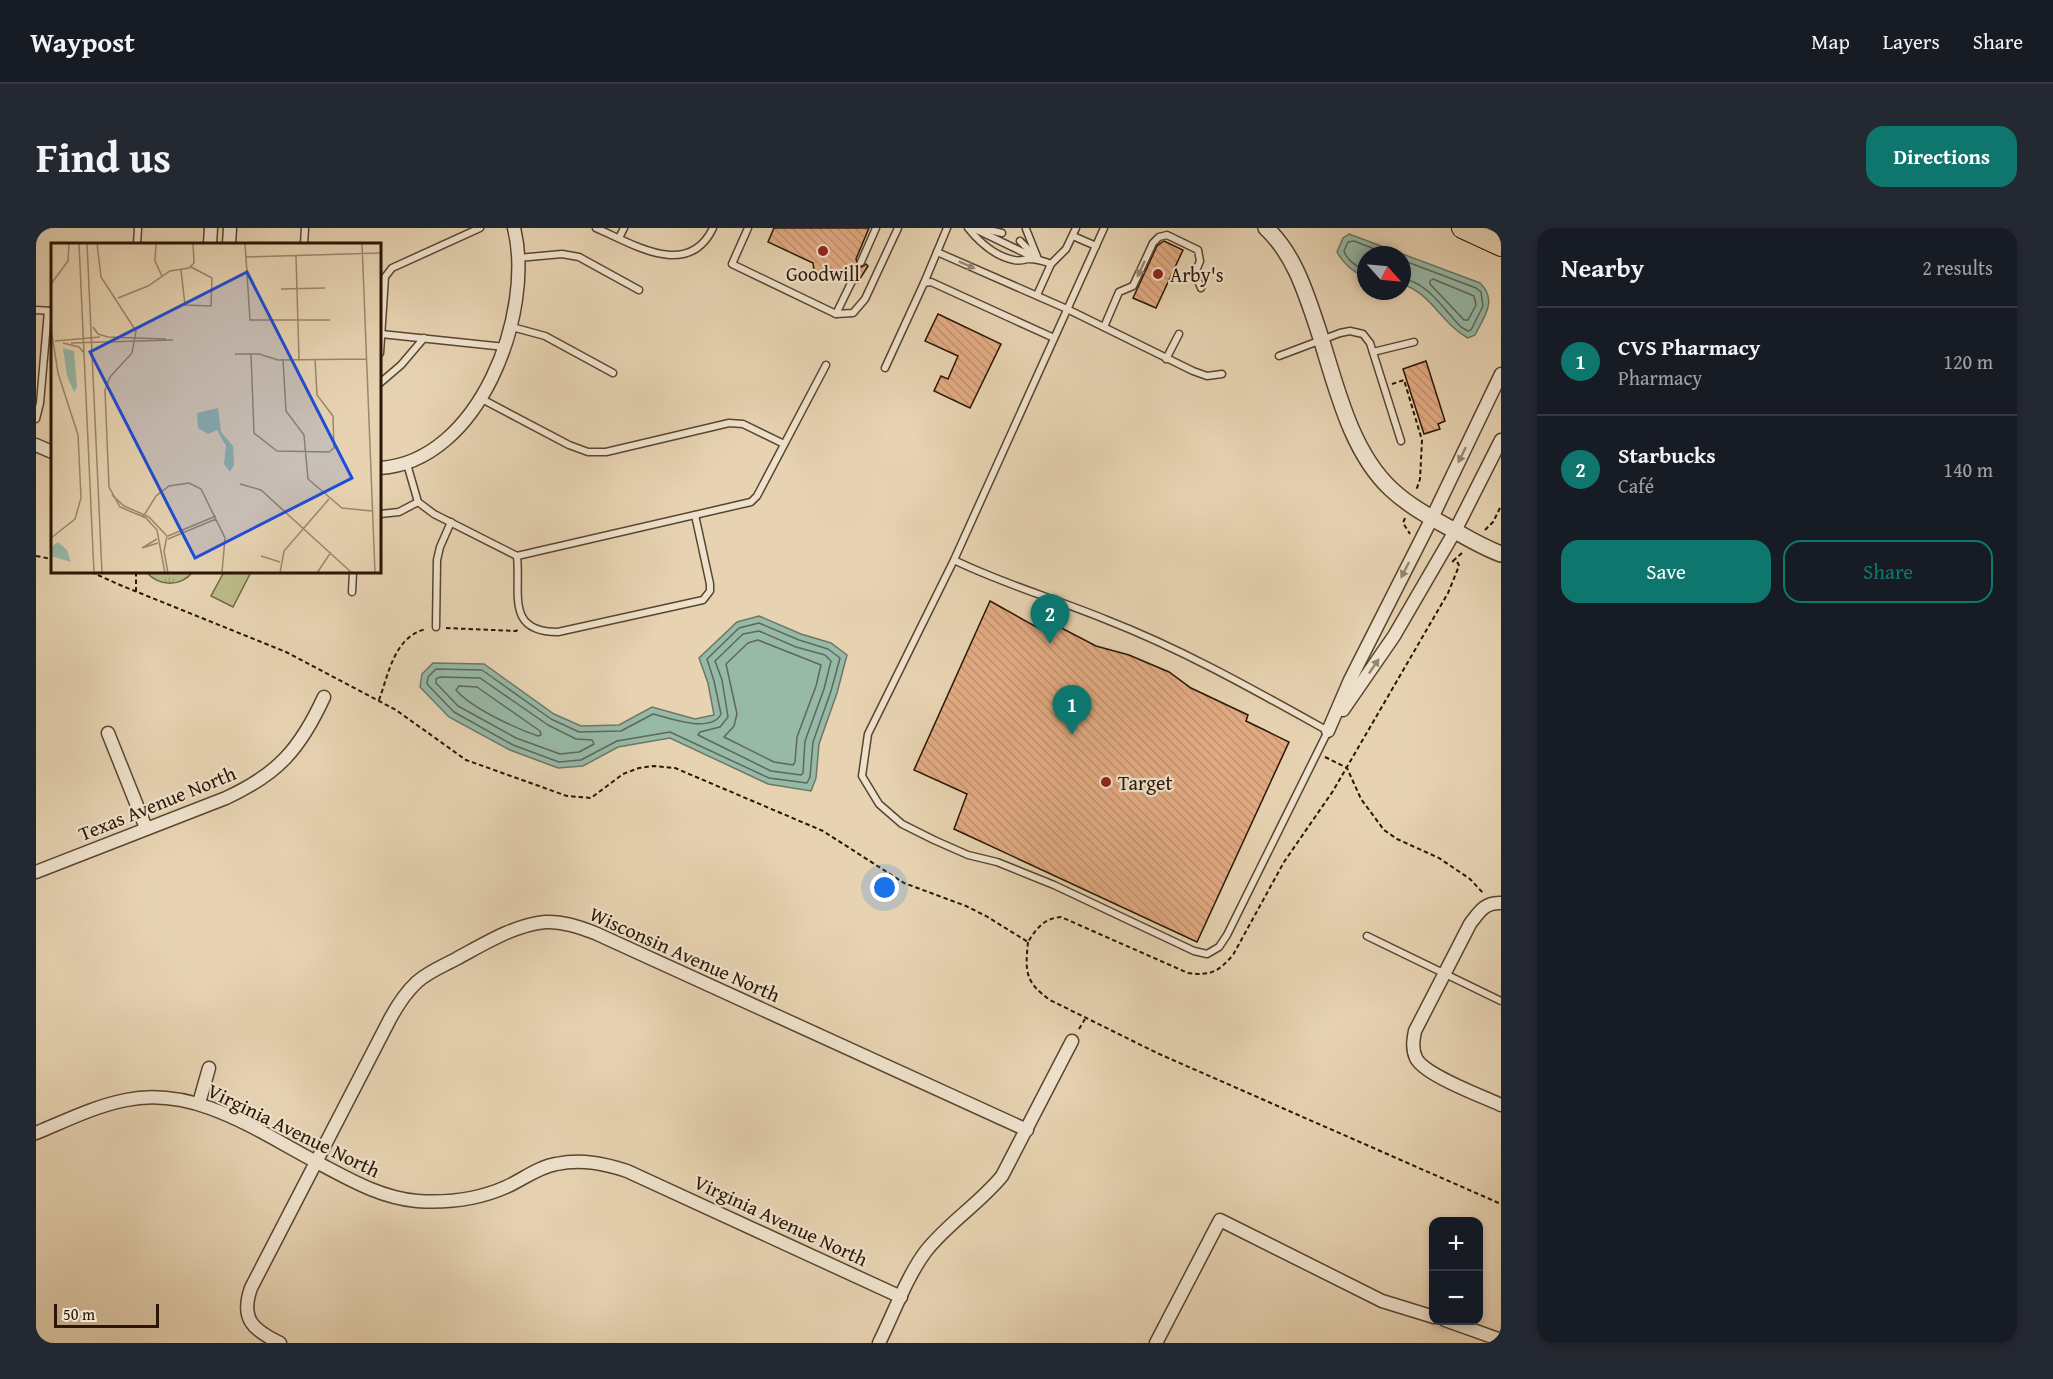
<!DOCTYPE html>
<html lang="en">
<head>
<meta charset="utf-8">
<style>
	body { margin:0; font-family:"Gentium Book Plus",serif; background:#242831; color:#f1f3f6 }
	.controls { position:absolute; right:18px; bottom:18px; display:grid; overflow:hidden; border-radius:12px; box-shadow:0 3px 9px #0003 }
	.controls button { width:54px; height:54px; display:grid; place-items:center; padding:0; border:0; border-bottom:2px solid #363941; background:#171b24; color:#f1f3f6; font:30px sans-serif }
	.compass { position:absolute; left:1321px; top:18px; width:54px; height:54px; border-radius:50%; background:#171b24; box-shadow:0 3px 9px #0003; rotate:117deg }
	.scale { position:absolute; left:18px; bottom:15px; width:105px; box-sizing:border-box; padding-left:6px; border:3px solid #2a1603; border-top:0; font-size:16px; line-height:21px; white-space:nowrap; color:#2a1603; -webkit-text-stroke:4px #efe2cd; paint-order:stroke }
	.you { position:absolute; left:849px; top:660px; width:21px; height:21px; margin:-15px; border:4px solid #fff; border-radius:50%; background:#1a73e8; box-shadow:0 0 0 9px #1a73e833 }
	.badge { display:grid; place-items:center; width:39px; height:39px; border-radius:50%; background:#0f766e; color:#fff; font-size:20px; font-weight:700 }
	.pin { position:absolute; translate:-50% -50px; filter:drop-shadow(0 2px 3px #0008) }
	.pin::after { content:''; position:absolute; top:32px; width:21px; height:18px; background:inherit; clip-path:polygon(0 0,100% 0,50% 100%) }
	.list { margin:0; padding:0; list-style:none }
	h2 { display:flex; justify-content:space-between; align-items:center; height:78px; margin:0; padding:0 24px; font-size:26px }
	h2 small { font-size:20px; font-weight:400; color:#9ea1a6 }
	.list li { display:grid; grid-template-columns:39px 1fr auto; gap:18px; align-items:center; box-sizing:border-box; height:108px; padding:0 24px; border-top:2px solid #363941 }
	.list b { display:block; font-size:22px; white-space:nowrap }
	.list p { margin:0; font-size:20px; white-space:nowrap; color:#9ea1a6 }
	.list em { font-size:20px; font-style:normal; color:#9ea1a6 }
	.actions { display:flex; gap:12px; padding:18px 24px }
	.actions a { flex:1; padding:14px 0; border:2px solid #0f766e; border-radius:18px; text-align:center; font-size:21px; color:#0f766e }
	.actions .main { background:#0f766e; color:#fff }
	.map { position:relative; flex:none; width:1465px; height:1115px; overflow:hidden; border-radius:18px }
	header { display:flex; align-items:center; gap:36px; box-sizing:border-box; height:84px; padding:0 30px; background:#171b24; border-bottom:2px solid #363941 }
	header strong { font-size:28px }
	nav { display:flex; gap:33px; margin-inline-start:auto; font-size:21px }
	.intro { display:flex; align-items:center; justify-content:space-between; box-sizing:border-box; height:144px; padding:0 36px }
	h1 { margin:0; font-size:42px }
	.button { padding:15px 27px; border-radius:18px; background:#0f766e; color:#fff; font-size:21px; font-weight:700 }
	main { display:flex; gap:36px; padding:0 36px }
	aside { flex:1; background:#171b24; border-radius:18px; box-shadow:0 3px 9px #0003 }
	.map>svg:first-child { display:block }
	.grass { fill:url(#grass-tufts); stroke:#726846; stroke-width:1.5 }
	.pitch { fill:#babb89; stroke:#726846; stroke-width:1.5 }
	.water { fill:#97b9a8; stroke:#6b7866; stroke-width:1.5 }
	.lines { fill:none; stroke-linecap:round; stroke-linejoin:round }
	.shore { stroke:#606856; stroke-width:1.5 }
	.building { fill:url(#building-back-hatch); stroke:#2a1603; stroke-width:1.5 }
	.service-casing { stroke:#59452f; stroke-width:9 }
	.minor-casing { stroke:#59452f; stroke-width:15 }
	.tertiary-casing { stroke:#59452f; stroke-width:18 }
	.trunk-casing { stroke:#2a1603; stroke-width:22 }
	.path { stroke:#2a1603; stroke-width:2; stroke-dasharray:4.5 3; stroke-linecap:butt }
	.service { stroke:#efe2cd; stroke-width:6 }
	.minor { stroke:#efe2cd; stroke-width:12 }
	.tertiary { stroke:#efe2cd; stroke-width:15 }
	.trunk { stroke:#e7d3b2; stroke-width:20 }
	.oneway { fill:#968672 }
	.poi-dot { fill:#8f2418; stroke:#efe2cd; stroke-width:2 }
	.labels { text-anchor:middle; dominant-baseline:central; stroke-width:4.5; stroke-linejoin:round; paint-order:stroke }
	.poi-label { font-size:20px; fill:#2a1603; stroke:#efe2cd; text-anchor:start }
	.street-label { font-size:20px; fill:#2a1603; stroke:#efe2cd }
	.inset-road { fill:none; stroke:#9b876c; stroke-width:1.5 }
	.view { fill:#1d4ed8; fill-opacity:0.15; stroke:#1d4ed8; stroke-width:3 }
	.inset-edge { fill:none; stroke:#2a1603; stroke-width:3 }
</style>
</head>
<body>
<header>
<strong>Waypost</strong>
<nav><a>Map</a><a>Layers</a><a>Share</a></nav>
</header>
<div class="intro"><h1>Find us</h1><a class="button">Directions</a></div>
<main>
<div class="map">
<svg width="1465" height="1115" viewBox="0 0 1465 1115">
	<defs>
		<pattern id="grass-tufts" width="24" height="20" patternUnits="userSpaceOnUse" patternTransform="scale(1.5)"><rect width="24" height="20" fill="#babb89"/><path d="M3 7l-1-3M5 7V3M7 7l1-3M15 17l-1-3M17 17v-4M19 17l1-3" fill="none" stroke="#a0a075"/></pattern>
		<pattern id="building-back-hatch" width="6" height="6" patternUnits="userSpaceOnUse" patternTransform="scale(1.5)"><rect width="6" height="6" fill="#e2ab83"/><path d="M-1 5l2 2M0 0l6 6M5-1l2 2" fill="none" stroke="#c29270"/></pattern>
	</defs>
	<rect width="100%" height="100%" fill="#e7d3b2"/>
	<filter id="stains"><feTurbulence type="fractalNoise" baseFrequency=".00333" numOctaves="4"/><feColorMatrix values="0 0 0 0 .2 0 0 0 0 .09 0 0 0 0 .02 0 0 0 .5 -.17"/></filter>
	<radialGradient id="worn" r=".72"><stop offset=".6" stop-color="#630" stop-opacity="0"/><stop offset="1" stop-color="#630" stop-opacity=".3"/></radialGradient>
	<!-- grass -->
	<path class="grass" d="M110,344H157C144,359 124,359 110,344Z"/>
	<!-- pitch -->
	<path class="pitch" d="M188,344H215L197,379L175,368Z"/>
	<!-- water -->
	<g class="water">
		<path d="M1313,6L1444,55C1462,72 1448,89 1439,107L1432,110C1407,97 1395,65 1366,56V27H1330V50C1317,43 1308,37 1301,24L1307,10Z"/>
		<path d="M723,388L765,406L795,415L811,427L801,465L783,516L780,550L775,563L732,556L634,510L582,519L547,538L522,540L474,522L413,489L384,459L386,446L397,435L448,436L518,486L545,498L583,497L616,479L659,491L678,487L672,455L663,430L701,394Z"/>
	</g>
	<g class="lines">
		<!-- shore -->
		<g class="shore">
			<path d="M1366,32L1440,60L1445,64L1447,78L1435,102L1432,103L1425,99C1409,83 1391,53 1366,51"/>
			<path d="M1330,43C1321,38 1311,33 1308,23L1312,14L1318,13L1354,27"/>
			<path d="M1397,51L1438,68L1440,77L1432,92H1428L1394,56V53Z"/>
			<path d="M723,395L763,412L792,421L804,430L795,463L777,514L774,549L771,555L733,550L634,504L581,513L545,532L523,534L477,517L418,484L391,456L392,449L400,441L446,442L515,491L543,504L585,503L617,486C633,490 675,506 685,486L678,453L671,431L703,400Z"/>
			<path d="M723,403L760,419L789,427L795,433L788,461L769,513L767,545L765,547L735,543L662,507L664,504L684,499L692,489L686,452L679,433L707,406Z"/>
			<path d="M722,412L785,437L780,458L761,509L759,534L757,537L738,534L688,509L698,498L701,486L690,436L712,415Z"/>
			<path d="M404,449L444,450L512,497L540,511L556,512L558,516L543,524L524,526L480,510L422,478L400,455V451Z"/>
			<path d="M423,458L441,459L504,503L505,507L502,508C479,500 435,480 420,462Z"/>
		</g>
	</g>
	<!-- building -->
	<g class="building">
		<path d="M738,0H833L820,31L822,39H826L830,36L832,38L822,54V49L817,46L812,49L779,50L777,35L732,14Z"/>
		<path d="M1128,13L1147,22L1120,80L1097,70L1121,18Z"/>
		<path d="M902,86L965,116L934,180L898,163L905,148L912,151L922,128L889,113Z"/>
		<path d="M1390,133L1409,193L1402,196L1404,201L1388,206L1367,141Z"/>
		<path d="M954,373L1011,405L1016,395L1060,418L1093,427L1133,444L1155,460L1212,487L1210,493L1253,514L1161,714L918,601L931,566L878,542Z"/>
	</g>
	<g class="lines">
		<!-- service casing -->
		<g class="service-casing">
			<g id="service">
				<path d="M560,0C597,16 652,52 677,0"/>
				<path d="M712,0L696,36L800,86L817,85L829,71L862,0"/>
				<path d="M911,0L901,24L1031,81L1157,143L1171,148L1186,146"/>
				<path d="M932,0C944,15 958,28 978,32C982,33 988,32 992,31C1000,31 1008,33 1015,36"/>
				<path d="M937,0L999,30"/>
				<path d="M945,0L966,5"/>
				<path d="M990,1L1002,31"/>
				<path d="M1037,8L1060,18"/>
				<path d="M583,10L588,0"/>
				<path d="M984,13L998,27"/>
				<path d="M101,16L102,0"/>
				<path d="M268,16L269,0"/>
				<path d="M482,30L526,26L543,29L603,62"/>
				<path d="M825,34L840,0"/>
				<path d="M888,55L901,24"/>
				<path d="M1001,67L1015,36L1030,21L1040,0"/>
				<path d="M0,82L16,83"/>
				<path d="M800,86L817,51"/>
				<path d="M476,99L509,108L577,145"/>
				<path d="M1068,99L1083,64L1097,58L1117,15L1123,9L1131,7L1162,22L1164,33L1159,45L1165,60"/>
				<path d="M345,106L469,119"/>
				<path d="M1337,124L1378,114"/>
				<path d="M344,125L349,49L356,40L444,0"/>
				<path d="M1243,128L1304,105L1314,103L1327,106L1334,115L1365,213"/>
				<path d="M1130,131L1143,106"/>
				<path d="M849,140L888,55L895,54L1018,110"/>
				<path d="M344,155L365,137L388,110"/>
				<path d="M444,170L533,217L552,224H570L693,195L707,196L748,216"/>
				<path d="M0,191L4,175L12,83"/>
				<path d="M371,236L382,274L398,286L481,328L715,274L721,268L790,137"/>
				<path d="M344,286L363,284L382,274"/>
				<path d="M481,328C485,365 469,404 522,404L667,372L674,363V356L659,287"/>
				<path d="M918,332L832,506L826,548L843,576L866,596L898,612L932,627L961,634L1018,657L1158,723L1171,726L1183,719L1191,707L1292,503C1220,463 1148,422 1071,392C1020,371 967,356 918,332L1068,0"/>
				<path d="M316,364L317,344"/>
				<path d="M400,399L401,332L404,319L415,294"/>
				<path d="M1331,708L1465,773"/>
			</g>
		</g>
		<!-- minor casing -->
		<g class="minor-casing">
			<g id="minor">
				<path d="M174,16L175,0"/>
				<path d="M193,16L194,0"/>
				<path d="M0,217L16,224"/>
				<path d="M344,240C443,234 499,85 478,0"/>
				<path d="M1307,482L1358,408L1419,303L1465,212"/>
				<path d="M1292,503L1314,452L1396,290L1465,146"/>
				<path d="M72,505L110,600"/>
				<path d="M0,644L190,570C242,546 264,521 288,469"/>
				<path d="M1465,675C1449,674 1443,684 1434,696L1379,803C1377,813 1376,821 1380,830C1388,847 1446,868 1465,877"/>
				<path d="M163,875L173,840"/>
				<path d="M0,905C29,893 59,878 90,872C162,857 227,907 288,938C318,954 347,970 381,973C411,975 443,971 470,959C486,952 502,939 520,936C545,931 567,935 591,943L865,1069"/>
				<path d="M1409,1092L1465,1112"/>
				<path d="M244,1115C217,1102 204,1091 215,1060L354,791C361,778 369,765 381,754C392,744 407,738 420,731C448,716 478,697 509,694C526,693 543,699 559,705L991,902"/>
				<path d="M843,1115C857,1087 871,1048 890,1023C912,995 943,976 966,948L1036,813"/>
				<path d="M1120,1115L1184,992L1346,1073L1398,1089"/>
			</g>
		</g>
		<!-- tertiary casing -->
		<g class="tertiary-casing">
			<path id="tertiary" d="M1230,0C1256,24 1268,59 1279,92C1298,147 1311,220 1355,261C1372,277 1392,288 1412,299C1430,309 1446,319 1465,326"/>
		</g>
		<!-- trunk casing -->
		<g class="trunk-casing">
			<path id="trunk" d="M1426,0L1465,18"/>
		</g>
		<!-- path -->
		<g class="path">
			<path d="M1356,156L1368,152L1386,212L1384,251L1380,263"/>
			<path d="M1369,290L1367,295L1374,306"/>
			<path d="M1449,302L1457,294L1465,278"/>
			<path d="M0,328L16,331"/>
			<path d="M1417,333L1426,325"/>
			<path d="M55,344L84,357L250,424L360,482L430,532L531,568L555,570L587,546L603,540L617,538L639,540L787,603L868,655L930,678L950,688L992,714C1000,701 1008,690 1025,689L1152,745C1175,748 1182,744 1197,727L1248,634L1297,563L1412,365L1423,338L1422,335L1416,333"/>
			<path d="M100,344V364"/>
			<path d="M410,400L480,403L484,400"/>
			<path d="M343,472C353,445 358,409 390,401"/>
			<path d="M1289,529L1311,540L1325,571L1348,602L1361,611L1403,630L1434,651L1448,666"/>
			<path d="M992,714C989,744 989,754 1014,772L1121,825L1465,976"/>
			<path d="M1043,801L1049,791"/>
		</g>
		<!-- service -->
		<use href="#service" class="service"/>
		<!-- minor -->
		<use href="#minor" class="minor"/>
		<!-- tertiary -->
		<use href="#tertiary" class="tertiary"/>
		<!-- trunk -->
		<use href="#trunk" class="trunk"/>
	</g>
	<!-- one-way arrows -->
	<defs><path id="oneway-solid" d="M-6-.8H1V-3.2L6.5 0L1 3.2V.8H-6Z" transform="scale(1.5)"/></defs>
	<g class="oneway">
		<use href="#oneway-solid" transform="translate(931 37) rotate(24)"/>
		<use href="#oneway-solid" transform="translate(1105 41) rotate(115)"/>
		<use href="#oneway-solid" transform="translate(1426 227) rotate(116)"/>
		<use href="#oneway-solid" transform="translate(1369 342) rotate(117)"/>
		<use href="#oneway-solid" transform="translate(1338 438) rotate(-56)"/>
	</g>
	<!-- markers -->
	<g class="poi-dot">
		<circle cx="787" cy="23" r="6"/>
		<circle cx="1122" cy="46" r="6"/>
		<circle cx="1070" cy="554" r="6"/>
	</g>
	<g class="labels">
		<!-- poi labels -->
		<g class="poi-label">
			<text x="787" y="45" text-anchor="middle">Goodwill</text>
			<text x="1134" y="46">Arby's</text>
			<text x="1082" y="554">Target</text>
		</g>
		<!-- street labels -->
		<g class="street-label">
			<text transform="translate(121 575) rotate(-22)">Texas Avenue North</text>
			<text transform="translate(649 726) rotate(24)">Wisconsin Avenue North</text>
			<text transform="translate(258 902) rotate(26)">Virginia Avenue North</text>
			<text transform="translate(745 992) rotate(25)">Virginia Avenue North</text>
		</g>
	</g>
	<!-- overview -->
	<g transform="translate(15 15)">
		<rect width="330" height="330" fill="#e7d3b2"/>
		<path d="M12,105L23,108L26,144L23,149L16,133ZM167,165L170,189L182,203L183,222L179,229L173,221L175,203L166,187L157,191L147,185L146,170ZM7,299L16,307L20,319L0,313V304Z" fill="#97b9a8"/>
		<path class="inset-road" d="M28,0L43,330M36,0L51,330M46,0L50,34L85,88L81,110L59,134L54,147L58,244L69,264L95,275L106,287L114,330M105,0L104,18L111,33M194,0L199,77H279M311,0L324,330M245,13L248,116M195,14L330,10M130,27L134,62L160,63L161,35L140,24M0,41L17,18L18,0M230,46L274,45M67,55L97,43L119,28L138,25L143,20L142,0M42,84L47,91L57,94M0,85L7,130L27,192L30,255L24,276L0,295M56,94L115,96M4,98L49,94M12,100L28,104L33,110M20,100L122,97M184,111H208L227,117L316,116M200,111L203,190L226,208L278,209L283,205L282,173L266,152L264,116M232,116L235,168L253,192L257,236L291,265L321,268M189,241L210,247L301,330M61,252L73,263L98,274L116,293L113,308L117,330M92,274L105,253L118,243L138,240L150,246L174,295L171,330M117,293L165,273M106,296L91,305L107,300M117,296L165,276M210,313L229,319M229,330L233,308L278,256M266,330L280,309"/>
		<path class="view" d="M196,29L301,235L144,315L39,109Z"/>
		<rect width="330" height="330" class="inset-edge"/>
	</g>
	<rect width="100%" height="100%" filter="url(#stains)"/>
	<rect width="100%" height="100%" fill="url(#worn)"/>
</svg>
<div class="controls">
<button>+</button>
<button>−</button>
</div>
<svg class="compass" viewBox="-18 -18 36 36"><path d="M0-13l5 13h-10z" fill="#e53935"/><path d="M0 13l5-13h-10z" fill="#9ea1a6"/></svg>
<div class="scale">50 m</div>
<div class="you"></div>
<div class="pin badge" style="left:1036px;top:507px">1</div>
<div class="pin badge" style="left:1014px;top:416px">2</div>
</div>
<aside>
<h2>Nearby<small>2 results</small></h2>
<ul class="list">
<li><span class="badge">1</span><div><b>CVS Pharmacy</b><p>Pharmacy</p></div><em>120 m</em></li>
<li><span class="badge">2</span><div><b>Starbucks</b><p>Café</p></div><em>140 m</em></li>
</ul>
<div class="actions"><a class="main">Save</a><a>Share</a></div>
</aside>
</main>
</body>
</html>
